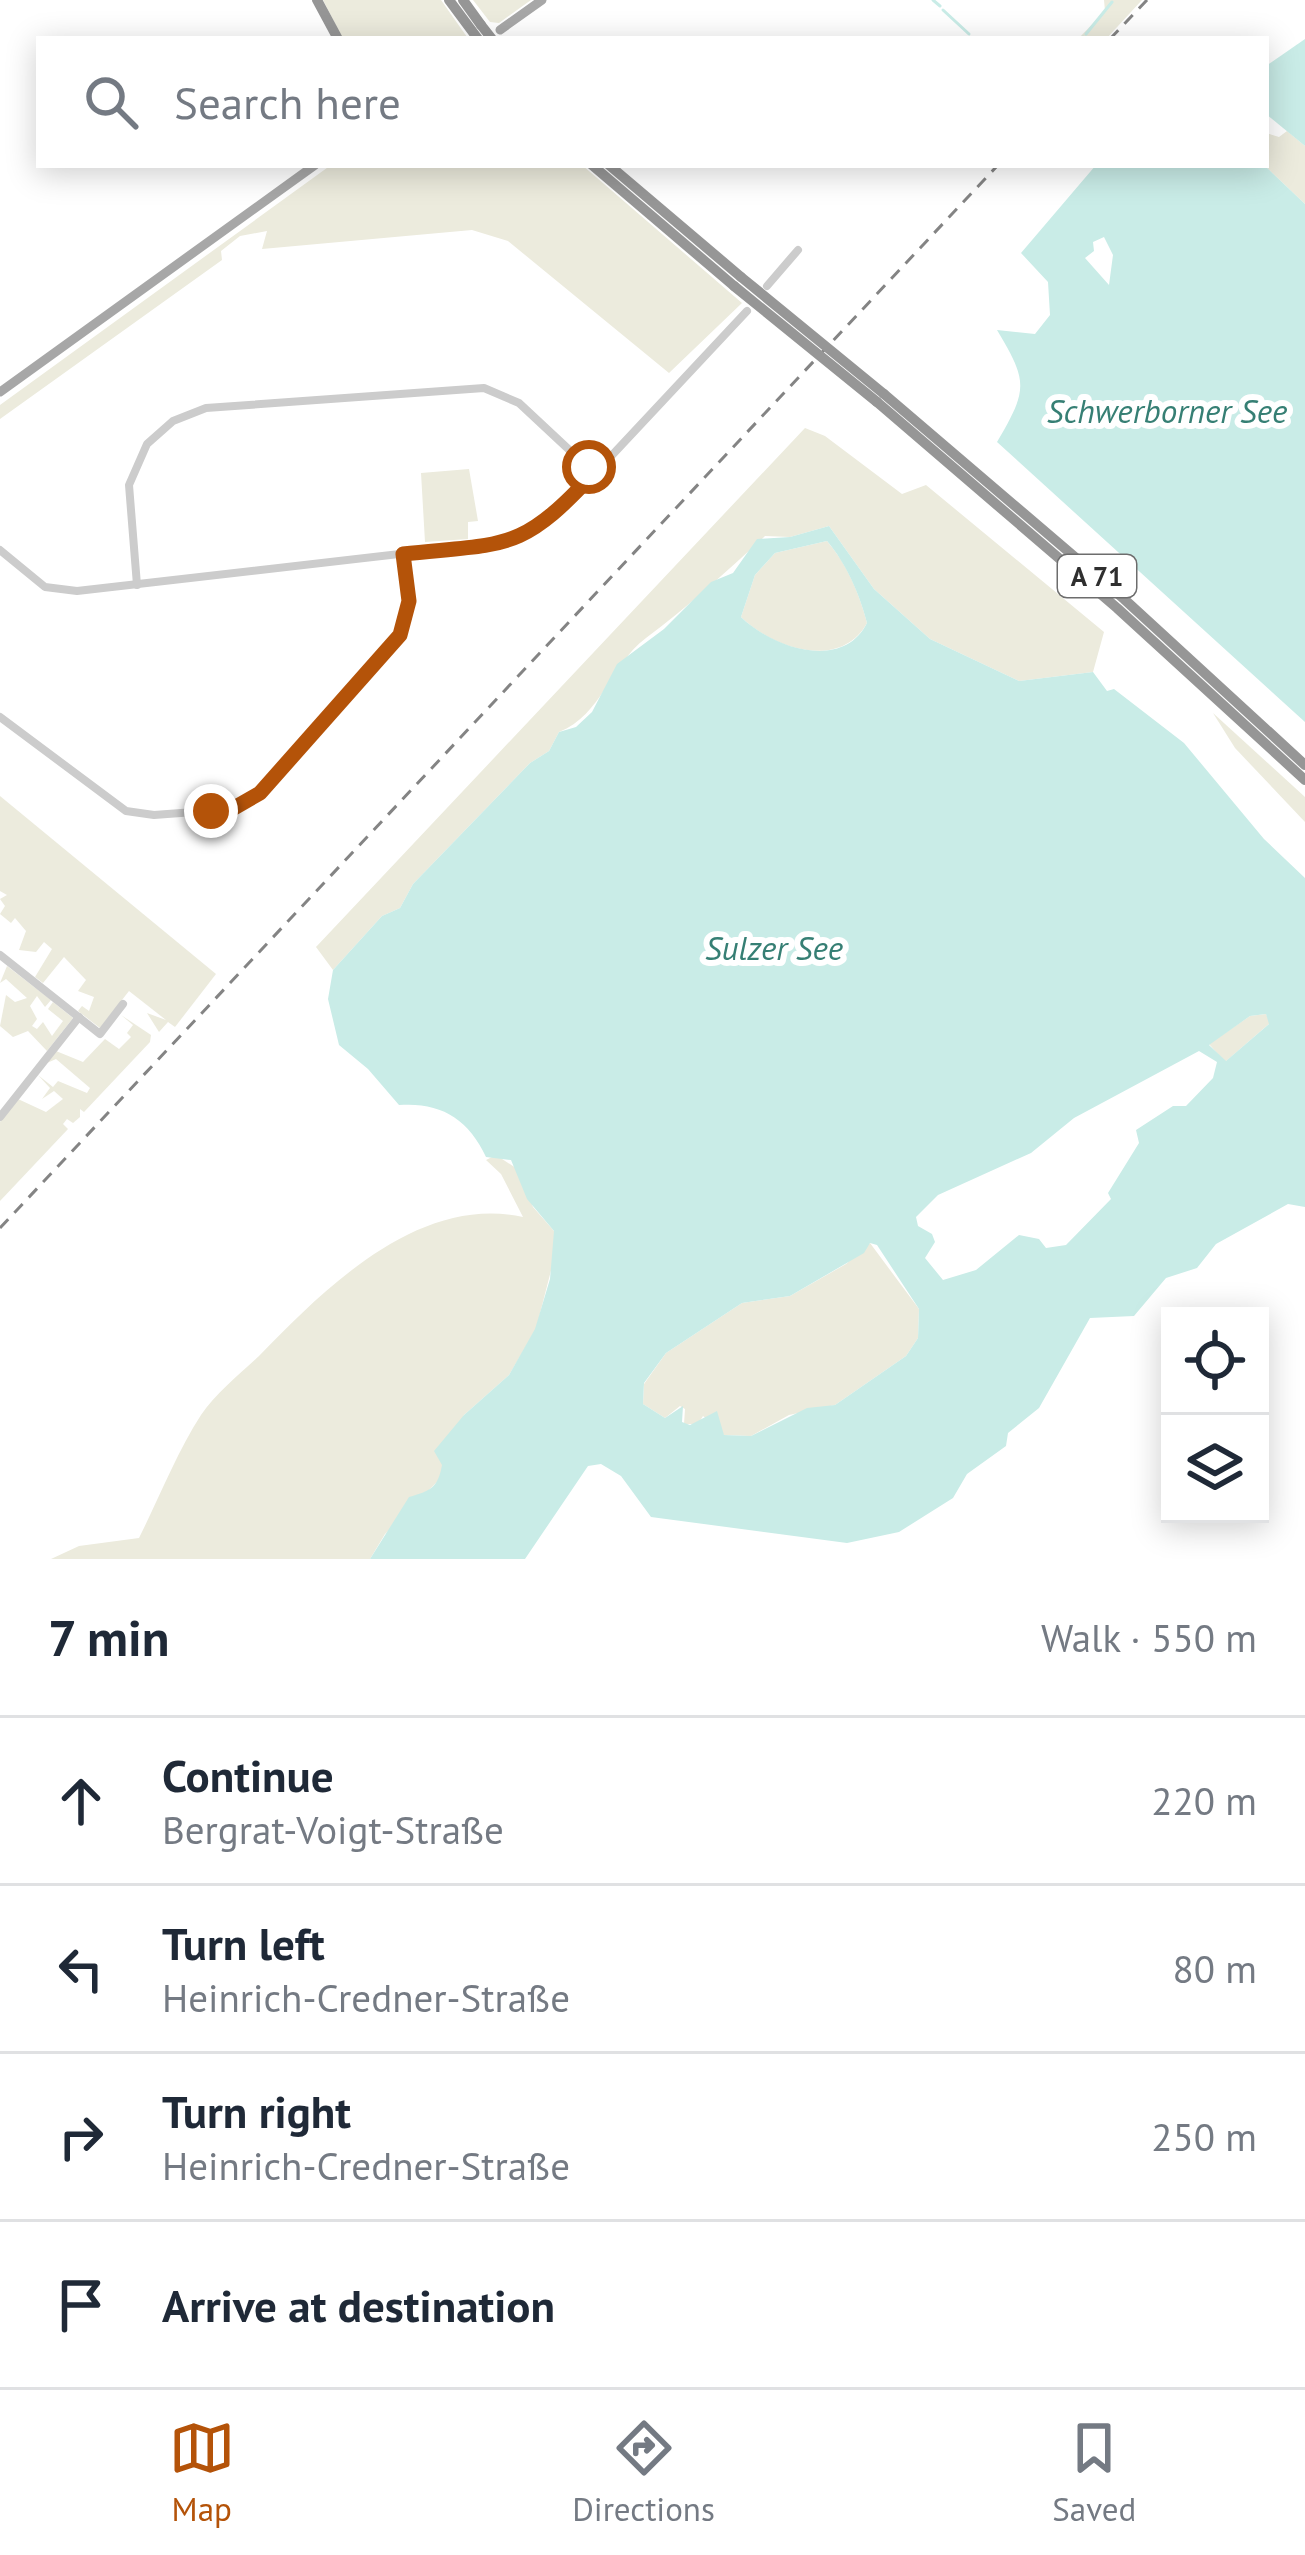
<!DOCTYPE html>
<html lang="en">
<head>
<meta charset="utf-8">
<style>
	body { margin:0; font-family:"PT Sans",sans-serif; background:#f6f6f7; color:#1f2937 }
	.controls { position:absolute; right:36px; bottom:36px; display:grid; overflow:hidden; border-radius:0px; box-shadow:0 6px 30px #0003 }
	.controls button { width:108px; height:108px; display:grid; place-items:center; padding:0; border:0; border-bottom:3px solid #e0e1e3; background:#fff; color:#1f2937; font:60px sans-serif }
	.stop { position:absolute; width:36px; height:36px; margin:-27px; border:9px solid #b45309; border-radius:50%; background:#fff }
	.stop.end { background:#b45309; border-color:#fff; box-shadow:0 3px 12px #0008 }
	.list { margin:0; padding:0; list-style:none }
	h2 { display:flex; justify-content:space-between; align-items:center; height:156px; margin:0; padding:0 48px; font-size:51px }
	h2 small { font-size:39px; font-weight:400; color:#747a83 }
	.list li { display:grid; grid-template-columns:78px 1fr auto; gap:36px; align-items:center; box-sizing:border-box; height:168px; padding:0 48px; border-top:3px solid #e0e1e3 }
	.list b { display:block; font-size:45px; white-space:nowrap }
	.list p { margin:0; font-size:39px; white-space:nowrap; color:#747a83 }
	.list em { font-size:39px; font-style:normal; color:#747a83 }
	.icon { flex:none; width:66px; height:66px; fill:none; stroke:currentColor; stroke-width:2; stroke-linecap:round; stroke-linejoin:round }
	.map { position:relative; flex:none; width:1305px; height:1559px; overflow:hidden }
	.search { position:absolute; background:#fff; box-shadow:0 6px 30px #0003; left:36px; right:36px; top:36px; height:132px; display:flex; align-items:center; gap:30px; box-sizing:border-box; padding:0 42px; border-radius:0px; color:#747a83; font-size:45px }
	.sheet { height:828px; background:#fff }
	nav { display:flex; justify-content:space-around; align-items:center; box-sizing:border-box; height:168px; border-top:3px solid #e0e1e3; background:#fff; font-size:33px; color:#747a83 }
	nav a { display:grid; justify-items:center; gap:6px }
	nav .on { color:#b45309 }
	.map>svg:first-child { display:block }
	.green { fill:#ecebdd }
	.water { fill:#c9ece7; fill-rule:evenodd }
	.lines { fill:none; stroke-linecap:round; stroke-linejoin:round }
	.stream { stroke:#c9ece7; stroke-width:3 }
	.minor { stroke:#ccc; stroke-width:8 }
	.major { stroke:#a7a7a7; stroke-width:9 }
	.highway { stroke:#969696; stroke-width:10 }
	.rail { stroke:#848484; stroke-width:3; stroke-dasharray:12 9; stroke-linecap:butt }
	.highway-bridge { stroke:#969696; stroke-width:10 }
	.route { stroke:#b45309; stroke-width:15 }
	.labels { text-anchor:middle; dominant-baseline:central; stroke-width:12; stroke-linejoin:round; paint-order:stroke }
	.shield { fill:#fff; stroke:#6d6d6d; stroke-width:3 }
	.shield-label { font-size:27px; font-weight:bold; fill:#2f2f2f }
	.water-label { font-size:33px; font-style:italic; fill:#367f74; stroke:#fff }
</style>
</head>
<body>
<div class="map">
<svg width="1305" height="1559" viewBox="0 0 1305 1559">
	<rect width="100%" height="100%" fill="#fff"/>
	<!-- green -->
	<g class="green">
		<path d="M323,0H441L467,37L343,39Z"/>
		<path d="M473,0H531L499,23L490,22Z"/>
		<path d="M1104,0H1142L1106,39H1078L1105,11Z"/>
		<path d="M1287,131L1305,146V204L1264,165L1266,133L1279,137Z"/>
		<path d="M331,165H582L742,303L669,373L508,241L472,230L262,249L267,231L240,236L221,251L222,260L0,419V405Z"/>
		<path d="M805,428L825,436L902,494L926,485L1104,632L1093,672L1019,681L930,639L874,589L829,526L790,537L765,536C727,571 689,606 646,638C610,665 602,715 559,732L549,751L530,763L413,884L400,908L382,916L333,970L316,947Z"/>
		<path d="M469,469L478,521L468,522V539L425,542L421,473Z"/>
		<path d="M827,541C847,564 859,593 867,623C841,670 775,650 741,617L755,575L775,553Z"/>
		<path d="M1213,713L1305,797V822L1235,748Z"/>
		<path d="M0,796L216,974L175,1027L168,1022L159,1032L147,1013L166,1020L129,991L100,1028L78,1011L82,1006L89,1011L94,997L78,991L86,980L64,957L43,983L35,977L52,949L44,942L36,952L19,950L26,931L15,918L11,923L0,914L5,906L0,899L7,895L0,891Z"/>
		<path d="M7,966L51,1000L45,1007L37,996L30,1006L37,1019L32,1026L37,1029L43,1022L52,1036L63,1021L48,1009L53,1002L73,1018L47,1051L28,1031L13,1037L0,1026L6,995L15,1002L27,998L6,979L0,983Z"/>
		<path d="M1266,1014L1270,1023L1225,1062L1209,1044L1250,1016Z"/>
		<path d="M121,1015L151,1035L150,1042L84,1112L80,1109V1117L73,1123L67,1119L63,1124L68,1129L0,1201V1122L18,1099L46,1112L63,1099L54,1091L42,1099L50,1088L38,1075L53,1087L58,1081L87,1093L90,1088L56,1059L47,1063L56,1051L83,1062L105,1039L119,1049L131,1037L127,1033L133,1025Z"/>
		<path d="M496,1155L519,1170L533,1207L554,1231L557,1247L536,1329L509,1375L464,1415L439,1480L385,1534L370,1559H51L79,1546L139,1538C159,1498 177,1452 201,1415C216,1393 240,1374 259,1356C325,1288 419,1194 523,1217L501,1174L486,1160Z"/>
		<path d="M870,1243L919,1309L918,1338L906,1356L835,1405L789,1415L751,1436L724,1435L703,1416L698,1424H684L685,1409L680,1406L665,1418L643,1404L644,1384L666,1353L742,1303L790,1296L846,1264Z"/>
	</g>
	<!-- water -->
	<g class="water">
		<path d="M1305,39V146L1266,114V66Z"/>
		<path d="M1096,165H1264L1305,204V722L997,442C1028,389 1028,382 997,330L1035,334L1050,315L1048,282L1021,253ZM1104,237L1113,255L1109,285L1085,258L1094,251L1093,242Z"/>
		<path d="M829,526L874,589L930,639L1019,681L1093,672L1107,691L1114,689L1184,743L1264,839L1305,878V1207L1288,1204L1216,1244L1197,1268L1166,1278L1134,1316L1090,1318L1039,1408L1008,1433L1006,1446L967,1474L953,1498L899,1532L847,1543L651,1517L621,1476L601,1464L588,1466L525,1559H370L409,1497C430,1491 438,1488 442,1465L434,1451L464,1415L509,1375L535,1329L550,1279L554,1231L527,1199L511,1160L486,1157C468,1118 440,1102 399,1105L368,1069L339,1045L328,999L333,970L382,916L400,908L413,884L530,763L549,751L559,732L576,727L592,712L617,664L664,629L711,582L733,573L757,539L790,537ZM827,541C846,563 860,595 867,623C843,671 774,649 741,617L755,575L775,553ZM1266,1014L1269,1024L1226,1061L1209,1045L1250,1016ZM1199,1051L1217,1062L1213,1078L1186,1106H1173L1136,1130L1139,1143L1108,1193L1111,1199L1066,1245L1046,1248L1039,1239L1019,1235L976,1270L943,1280L925,1258L935,1242L932,1234L918,1226L916,1217L938,1195L1031,1153L1074,1118ZM870,1243L877,1245L919,1309L918,1338L906,1356L835,1405L807,1408L751,1436L724,1435L717,1411L690,1425L682,1422L683,1406L665,1418L643,1404L644,1383L666,1353L742,1303L790,1296L864,1253Z"/>
	</g>
	<g class="lines">
		<!-- stream -->
		<g class="stream">
			<path d="M933,0L940,6"/>
			<path d="M943,10L969,34"/>
			<path d="M1086,34L1112,2"/>
			<path d="M973,38L974,39"/>
			<path d="M1081,39L1083,37"/>
		</g>
		<!-- minor -->
		<g class="minor">
			<path d="M767,286L798,250"/>
			<path d="M0,550L45,587L77,591L512,541L557,514L747,311"/>
			<path d="M137,585L129,485L147,444L173,421L206,408L484,388L519,403L594,473"/>
			<path d="M0,717L126,811L154,815L221,810L260,793L400,635L409,601L403,554"/>
			<path d="M0,955L100,1034L123,1004"/>
			<path d="M0,1117L79,1017"/>
		</g>
		<!-- major -->
		<g class="major">
			<path d="M500,30L542,0"/>
			<path d="M0,392L315,165"/>
		</g>
		<!-- highway -->
		<g class="highway">
			<path d="M317,0L338,39"/>
			<path d="M449,0L478,39"/>
			<path d="M463,0L481,25"/>
			<path d="M592,165L734,286"/>
			<path d="M609,165L741,277"/>
			<path d="M884,394L1124,599L1305,765"/>
			<path d="M877,402L1117,608L1305,780"/>
		</g>
		<!-- rail -->
		<g class="rail">
			<path d="M1110,39L1147,0"/>
			<path d="M0,1228L998,165"/>
		</g>
		<!-- highway-bridge -->
		<g class="highway-bridge">
			<path d="M481,25L492,39"/>
			<path d="M741,277L884,394"/>
			<path d="M734,286L877,402"/>
		</g>
	</g>
	<g class="lines">
		<!-- route -->
		<path class="route" d="M211,811L234,808L260,793L400,635L409,601L403,554C507,543 520,553 594,473L589,467"/>
	</g>
	<g class="labels">
		<!-- shield labels -->
		<rect class="shield" x="1058" y="555" width="78" height="42" rx="9"/>
		<g class="shield-label">
			<text x="1097" y="576">A 71</text>
		</g>
		<!-- water labels -->
		<g class="water-label">
			<text x="1167" y="410">Schwerborner See</text>
			<text x="774" y="947">Sulzer See</text>
		</g>
	</g>
</svg>
<div class="controls">
<button><svg class="icon" aria-label="locate" viewBox="0 0 24 24"><circle cx="12" cy="12" r="6"/><path d="M12 2v4M12 18v4M2 12h4M18 12h4"/></svg></button>
<button><svg class="icon" aria-label="layers" viewBox="0 0 24 24"><path d="M12 4l9 5-9 5-9-5zM3 14l9 5 9-5"/></svg></button>
</div>
<div class="stop" style="left:589px;top:467px"></div>
<div class="stop end" style="left:211px;top:811px"></div>
<div class="search"><svg class="icon" aria-label="search" viewBox="0 0 24 24"><circle cx="10" cy="10" r="6"/><path d="M15 15l6 6"/></svg>Search here</div>
</div>
<section class="sheet">
<h2>7 min<small>Walk · 550 m</small></h2>
<ul class="list">
<li><svg class="icon" aria-label="ahead" viewBox="0 0 24 24"><path d="M12 20V5M6 11l6-6 6 6"/></svg><div><b>Continue</b><p>Bergrat-Voigt-Straße</p></div><em>220 m</em></li>
<li><svg class="icon" aria-label="left" viewBox="0 0 24 24"><path d="M17 20v-9H6M10 6l-5 5 5 5"/></svg><div><b>Turn left</b><p>Heinrich-Credner-Straße</p></div><em>80 m</em></li>
<li><svg class="icon" aria-label="right" viewBox="0 0 24 24"><path d="M7 20v-9h11M14 6l5 5-5 5"/></svg><div><b>Turn right</b><p>Heinrich-Credner-Straße</p></div><em>250 m</em></li>
<li><svg class="icon" aria-label="arrive" viewBox="0 0 24 24"><path d="M6 21V4h12l-3 4 3 4H6"/></svg><div><b>Arrive at destination</b></div></li>
</ul>
</section>
<nav>
<a class="on"><svg class="icon" aria-label="map" viewBox="0 0 24 24"><path d="M3 6l6-2 6 2 6-2v14l-6 2-6-2-6 2zM9 4v14M15 6v14"/></svg>Map</a>
<a><svg class="icon" aria-label="directions" viewBox="0 0 24 24"><path d="M12 3l9 9-9 9-9-9zM9 14v-3h6M13 9l2 2-2 2"/></svg>Directions</a>
<a><svg class="icon" aria-label="saved" viewBox="0 0 24 24"><path d="M7 4h10v16l-5-4-5 4z"/></svg>Saved</a>
</nav>
</body>
</html>
